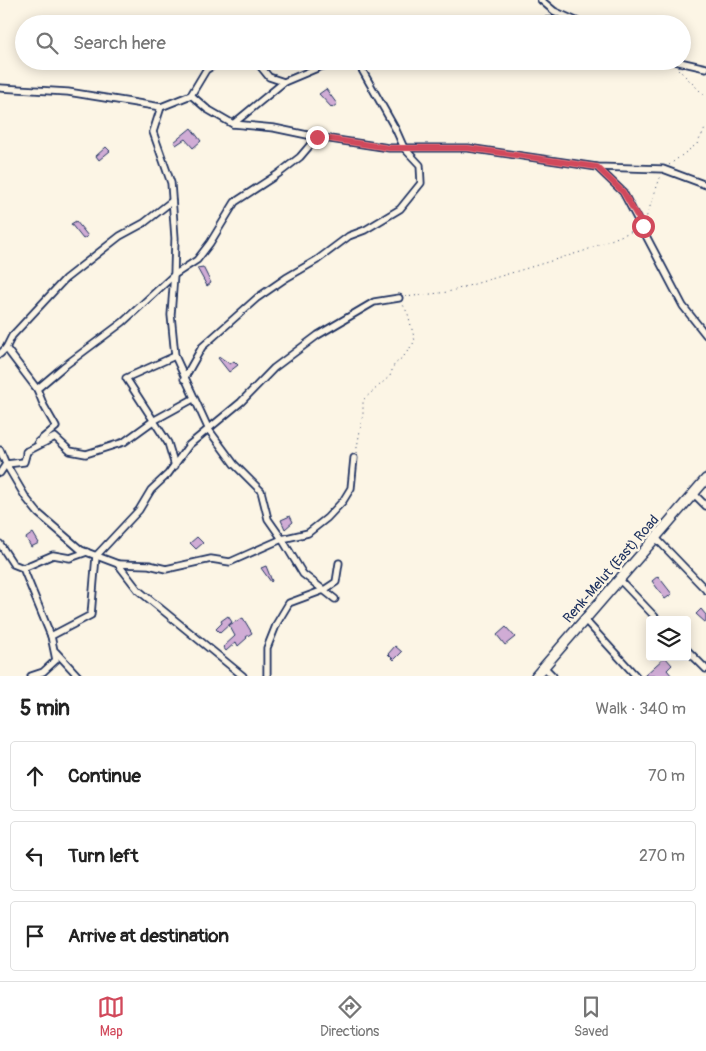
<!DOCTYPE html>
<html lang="en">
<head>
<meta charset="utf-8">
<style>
	body { margin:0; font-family:Pangolin,sans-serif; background:#f6f6f6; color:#222 }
	.controls { position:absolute; right:15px; bottom:15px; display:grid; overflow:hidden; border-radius:5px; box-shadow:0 2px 12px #0003 }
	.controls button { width:45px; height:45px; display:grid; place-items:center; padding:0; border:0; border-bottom:1px solid #e0e0e0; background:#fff; color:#222; font:25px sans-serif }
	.stop { position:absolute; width:15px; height:15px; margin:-11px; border:4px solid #d1495b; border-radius:50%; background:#fff }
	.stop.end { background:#d1495b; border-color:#fff; box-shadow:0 1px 5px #0008 }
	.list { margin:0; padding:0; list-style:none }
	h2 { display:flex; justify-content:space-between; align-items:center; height:65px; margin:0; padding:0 20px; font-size:21px }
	h2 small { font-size:16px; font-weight:400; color:#767676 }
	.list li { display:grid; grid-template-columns:32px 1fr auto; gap:15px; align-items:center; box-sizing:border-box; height:70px; margin:0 10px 10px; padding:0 10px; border:1px solid #e0e0e0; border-radius:5px }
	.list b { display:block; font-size:19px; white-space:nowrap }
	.list em { font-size:16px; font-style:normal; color:#767676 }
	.icon { flex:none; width:28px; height:28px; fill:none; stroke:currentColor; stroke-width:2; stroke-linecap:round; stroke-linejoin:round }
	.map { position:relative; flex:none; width:706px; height:676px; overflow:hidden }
	.search { position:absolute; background:#fff; box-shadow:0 2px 12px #0003; left:15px; right:15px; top:15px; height:55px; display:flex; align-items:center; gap:12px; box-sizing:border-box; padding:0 18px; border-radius:28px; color:#767676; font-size:19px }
	.sheet { height:305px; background:#fff }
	nav { display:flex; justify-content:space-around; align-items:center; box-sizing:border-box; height:70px; border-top:1px solid #e0e0e0; background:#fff; font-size:14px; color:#767676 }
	nav a { display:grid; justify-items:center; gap:2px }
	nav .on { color:#d1495b }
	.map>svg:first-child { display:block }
	.building { fill:#d0acd5; stroke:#1b2f5e }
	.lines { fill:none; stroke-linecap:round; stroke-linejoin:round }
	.minor-casing { stroke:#1b2f5e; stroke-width:9 }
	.primary-casing { stroke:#1b2f5e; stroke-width:12 }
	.path { stroke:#1b2f5e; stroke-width:1; stroke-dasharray:1 4; stroke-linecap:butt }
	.minor { stroke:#fcf5e5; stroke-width:5.5 }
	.primary { stroke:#fcf5e5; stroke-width:9 }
	.route { stroke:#d1495b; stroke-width:6 }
	.labels { text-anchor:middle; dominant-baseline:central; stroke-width:5; stroke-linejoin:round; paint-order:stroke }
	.street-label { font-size:14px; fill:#1b2f5e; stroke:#fcf5e5 }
</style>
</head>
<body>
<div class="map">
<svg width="706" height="676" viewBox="0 0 706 676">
	<rect width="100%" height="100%" fill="#fcf5e5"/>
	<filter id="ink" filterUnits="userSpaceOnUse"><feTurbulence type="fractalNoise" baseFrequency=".02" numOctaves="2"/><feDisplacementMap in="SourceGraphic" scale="10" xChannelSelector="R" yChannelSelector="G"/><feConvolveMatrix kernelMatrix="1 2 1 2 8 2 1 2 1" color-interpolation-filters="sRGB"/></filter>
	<g filter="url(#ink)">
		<!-- building -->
		<g class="building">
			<path d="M326,89L337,104L332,108L319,94Z"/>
			<path d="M191,128L201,141L193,148L185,139L176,145L174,142Z"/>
			<path d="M106,147L110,151L99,160L96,156Z"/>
			<path d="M76,221L88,236L83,239L71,224Z"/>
			<path d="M203,267L211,283L207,286L197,268Z"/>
			<path d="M220,357L230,364L234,361L238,365L229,372L218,358Z"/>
			<path d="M290,516L293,522L285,529L281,520Z"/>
			<path d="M33,533L39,543L31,547L26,538Z"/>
			<path d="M197,537L203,543L196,549L190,543Z"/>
			<path d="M266,566L272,581L271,582L261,568Z"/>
			<path d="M658,576L672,594L665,599L652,581Z"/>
			<path d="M701,609L706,615V623L696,614Z"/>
			<path d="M228,616L232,622L220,633L216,629L222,623L221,621Z"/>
			<path d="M243,618L252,633L246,637L247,638L238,646L236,642L226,651L223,647L235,636L229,625Z"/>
			<path d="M506,627L515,637L505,645L497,635Z"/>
			<path d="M395,646L402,652L394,660L388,654Z"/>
			<path d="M665,657L672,665L667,670L672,676H644Z"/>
		</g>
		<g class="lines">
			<!-- minor casing -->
			<g class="minor-casing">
				<g id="minor">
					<path d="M541,0L554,11L583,24"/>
					<path d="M519,24L530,21L572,20"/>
					<path d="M256,61L269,77L284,82"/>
					<path d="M675,61L706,68"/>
					<path d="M0,88L68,92L161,107L191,95L207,109L233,124L274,128L317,137L389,148H468L597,167L663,169L706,185"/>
					<path d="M191,95L206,70L221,61"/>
					<path d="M161,107L153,132L171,183L175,238L174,275L171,315L175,356L209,430L234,464L261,491L268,519L282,539L303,574L335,599"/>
					<path d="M233,124L284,82L322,66L353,61"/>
					<path d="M597,167L623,192L683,306L706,335"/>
					<path d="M6,348L37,389L44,406L56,427L38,442"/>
					<path d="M0,354L6,348L12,336L65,279L120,236L144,223L172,201"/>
					<path d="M175,356L126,378L168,443L175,466"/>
					<path d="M184,379L202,347L257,298L286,278L317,260L349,236L365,230L400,209L421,183L420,165L404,148L396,130L357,61"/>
					<path d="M37,389L63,367L123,322L174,275L197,260L210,243L235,202L278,174L300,157L317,137"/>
					<path d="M0,450L6,464L26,498L38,513L81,550L118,564L138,590L243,676"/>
					<path d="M26,452L55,437L70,451L86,454L124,442L153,421L193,399"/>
					<path d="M0,473L6,464L24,462L27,451"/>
					<path d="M694,494L706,506"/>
					<path d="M656,538L706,590"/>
					<path d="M0,544L13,564L23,568L53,555L70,558L87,552"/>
					<path d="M118,564L149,565L166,569L211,559L230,562L282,539L308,533L327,518L343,501L351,488L354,458"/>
					<path d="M23,568L51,636"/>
					<path d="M620,580L658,620"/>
					<path d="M585,620L636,676"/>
					<path d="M687,650L706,669"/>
					<path d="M56,652L78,676"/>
					<path d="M544,667L553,676"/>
					<path d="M31,676L43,672L56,660L51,636L91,615L96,556L139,510L151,490L168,474L189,445L241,402L274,368L318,335L374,302L399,298"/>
					<path d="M267,676V648L277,623L289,603L324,590L336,582L339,563"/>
				</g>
			</g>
			<!-- primary casing -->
			<g class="primary-casing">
				<path id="primary" d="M536,676L706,479"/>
			</g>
			<!-- path -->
			<g class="path">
				<path d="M678,69L706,97"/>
				<path d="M669,165L697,144L706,127"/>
				<path d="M645,221L661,175"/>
				<path d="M405,297L448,292L584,251L635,230"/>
				<path d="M356,453L363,414V400L390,376L394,365L404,356L415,341L408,314L402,303"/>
			</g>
			<!-- minor -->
			<use href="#minor" class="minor"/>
			<!-- primary -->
			<use href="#primary" class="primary"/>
		</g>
	</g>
	<g class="lines" filter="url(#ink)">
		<!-- route -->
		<path class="route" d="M317,137L389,148H468L597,167L623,192L643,226"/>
	</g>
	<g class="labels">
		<!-- street labels -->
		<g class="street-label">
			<text transform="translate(611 569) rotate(-49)">Renk-Melut (East) Road</text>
		</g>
	</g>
</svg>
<div class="controls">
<button><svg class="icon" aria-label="layers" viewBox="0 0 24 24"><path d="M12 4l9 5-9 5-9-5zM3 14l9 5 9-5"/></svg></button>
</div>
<div class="stop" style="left:643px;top:226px"></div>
<div class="stop end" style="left:317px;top:137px"></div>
<div class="search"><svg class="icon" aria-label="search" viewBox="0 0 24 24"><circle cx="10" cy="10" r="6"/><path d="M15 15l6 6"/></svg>Search here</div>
</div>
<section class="sheet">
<h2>5 min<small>Walk · 340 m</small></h2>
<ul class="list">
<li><svg class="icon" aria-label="ahead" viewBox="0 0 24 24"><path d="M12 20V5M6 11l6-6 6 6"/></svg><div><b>Continue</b></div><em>70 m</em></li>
<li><svg class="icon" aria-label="left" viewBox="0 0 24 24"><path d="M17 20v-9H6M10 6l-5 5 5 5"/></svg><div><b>Turn left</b></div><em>270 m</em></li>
<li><svg class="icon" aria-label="arrive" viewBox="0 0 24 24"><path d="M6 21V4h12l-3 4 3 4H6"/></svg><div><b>Arrive at destination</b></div></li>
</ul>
</section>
<nav>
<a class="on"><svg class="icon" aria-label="map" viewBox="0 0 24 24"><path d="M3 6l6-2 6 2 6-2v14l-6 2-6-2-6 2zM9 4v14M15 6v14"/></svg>Map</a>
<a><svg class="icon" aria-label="directions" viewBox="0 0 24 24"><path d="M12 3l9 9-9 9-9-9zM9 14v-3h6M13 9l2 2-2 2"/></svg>Directions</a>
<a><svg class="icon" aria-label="saved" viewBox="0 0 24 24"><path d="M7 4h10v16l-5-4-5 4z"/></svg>Saved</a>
</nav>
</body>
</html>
